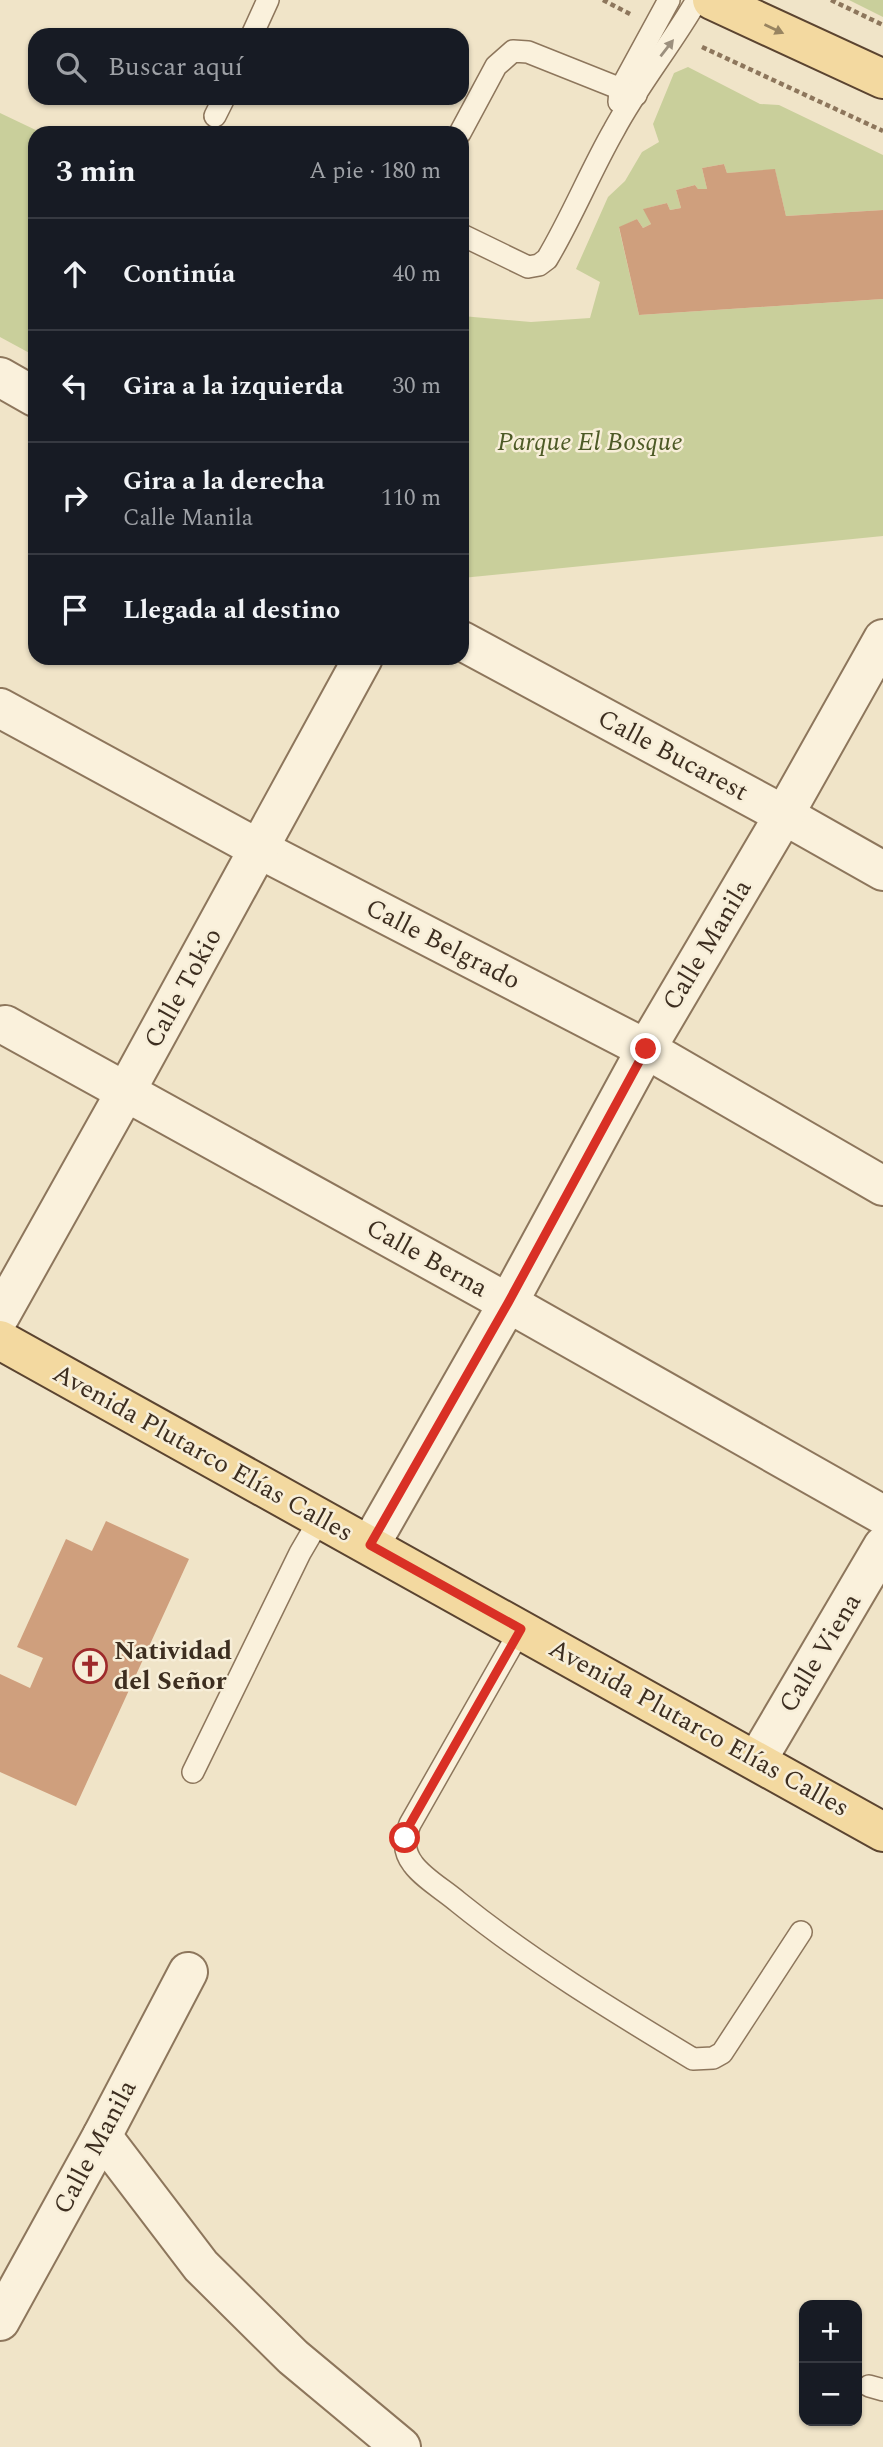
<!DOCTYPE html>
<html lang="es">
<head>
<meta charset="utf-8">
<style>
	body { margin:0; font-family:Spectral,serif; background:#242831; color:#f1f3f6 }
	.controls { position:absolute; right:21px; bottom:21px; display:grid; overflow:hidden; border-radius:14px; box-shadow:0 2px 5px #0004 }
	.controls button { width:63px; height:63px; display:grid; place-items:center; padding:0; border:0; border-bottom:2px solid #363941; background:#171b24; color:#f1f3f6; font:35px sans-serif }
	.stop { position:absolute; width:21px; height:21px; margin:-16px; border:5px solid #d93025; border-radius:50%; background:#fff }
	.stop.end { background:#d93025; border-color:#fff; box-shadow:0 2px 7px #0008 }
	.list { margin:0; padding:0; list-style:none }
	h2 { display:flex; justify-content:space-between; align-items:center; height:91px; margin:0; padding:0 28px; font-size:30px }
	h2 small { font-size:23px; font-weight:400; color:#9ea1a6 }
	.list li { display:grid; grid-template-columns:46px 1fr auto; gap:21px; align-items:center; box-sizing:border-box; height:112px; padding:0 28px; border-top:2px solid #363941 }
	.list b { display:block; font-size:26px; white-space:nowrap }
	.list p { margin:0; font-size:23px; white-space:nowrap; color:#9ea1a6 }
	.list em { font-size:23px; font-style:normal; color:#9ea1a6 }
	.icon { flex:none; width:38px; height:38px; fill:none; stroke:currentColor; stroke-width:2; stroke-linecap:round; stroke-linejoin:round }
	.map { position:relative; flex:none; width:883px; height:2447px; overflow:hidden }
	.search { position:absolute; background:#171b24; box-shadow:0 2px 5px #0004; left:28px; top:28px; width:441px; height:77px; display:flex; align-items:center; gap:18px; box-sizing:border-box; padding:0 24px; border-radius:21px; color:#9ea1a6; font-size:26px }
	.panel { position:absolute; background:#171b24; box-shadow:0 2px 5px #0004; left:28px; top:126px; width:441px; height:539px; border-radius:21px }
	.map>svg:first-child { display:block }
	.green { fill:#c9cf9b }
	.building { fill:#cf9f7d }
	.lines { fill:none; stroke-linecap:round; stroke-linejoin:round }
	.lane-casing { stroke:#8d765c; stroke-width:24 }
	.street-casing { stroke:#8d765c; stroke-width:42 }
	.primary-casing { stroke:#5b4430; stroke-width:42 }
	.path { stroke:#8d765c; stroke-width:4.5; stroke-dasharray:5 3.5; stroke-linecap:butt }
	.lane { stroke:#faf1dc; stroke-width:21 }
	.street { stroke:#faf1dc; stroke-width:38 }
	.primary { stroke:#f3d9a0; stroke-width:38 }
	.oneway { fill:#988460 }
	.oneway2 { fill:#9c907e }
	.route { stroke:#d93025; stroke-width:9 }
	.labels { text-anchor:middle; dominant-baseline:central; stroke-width:5; stroke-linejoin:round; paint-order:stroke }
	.park-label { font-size:26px; font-style:italic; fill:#4d5a26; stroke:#f7eed8 }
	.street-label { font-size:26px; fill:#3d2e20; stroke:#f7eed8 }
	.poi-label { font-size:26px; font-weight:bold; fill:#3d2e20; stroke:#f7eed8; text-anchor:start }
</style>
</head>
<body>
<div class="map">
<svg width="883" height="2447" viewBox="0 0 883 2447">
	<rect width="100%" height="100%" fill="#f0e4c8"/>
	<!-- green -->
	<g class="green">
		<path d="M849,0H883V17Z"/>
		<path d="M688,67L760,104L779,105L883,155V210L786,216L775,170L727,173L724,164L702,168L707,189H698L695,185L676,190L681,208L670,210L667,203L644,209L651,224L643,228L637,219L619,228L639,315L883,299V536L462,578V316L531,322L590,318L600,282L576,269L608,197L625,181L642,152L659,142L653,124L674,73Z"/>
		<path d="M0,113L42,133H35V356L0,337Z"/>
	</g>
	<!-- building -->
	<g class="building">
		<path d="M724,164L727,173L775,169L786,216L883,210V299L639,315L619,227L637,219L643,228L651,224L643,209L667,203L670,210L681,208L676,190L695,185L698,189H707L702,168Z"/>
		<path d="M106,1521L189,1559L76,1806L0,1772V1674L30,1688L43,1658L17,1647L66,1539L92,1551Z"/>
	</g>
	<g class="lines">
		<!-- lane casing -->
		<g class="lane-casing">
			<g id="lane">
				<path d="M252,35L268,0"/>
				<path d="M619,102L620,90L669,0"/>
				<path d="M215,116L224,98"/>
				<path d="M460,133L496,66L513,51L528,52L636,95"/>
				<path d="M462,235L528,267L539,265L547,259C572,217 590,172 614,130C638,85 671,45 697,0"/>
				<path d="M521,1629L410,1824C404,1839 403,1851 413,1864C423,1878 444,1890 458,1902C531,1961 612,2010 693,2059L713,2058L722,2053L801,1932"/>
				<path d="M193,1772L300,1553L321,1517"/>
				<path d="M869,2386L883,2390"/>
			</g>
		</g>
		<!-- street casing -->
		<g class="street-casing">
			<g id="street">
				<path d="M0,377L35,397"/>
				<path d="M462,641L784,815L883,871"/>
				<path d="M0,708L259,849L646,1049L883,1186"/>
				<path d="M5,1025L508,1303L883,1515"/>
				<path d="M0,1316L126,1091L363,658"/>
				<path d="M370,1545L508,1303L646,1049L784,815L883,639"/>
				<path d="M757,1760L883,1546"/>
				<path d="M102,2136L201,2266L293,2357L401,2447"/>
				<path d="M0,2321L102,2136L188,1972"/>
			</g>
		</g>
		<!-- primary casing -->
		<g class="primary-casing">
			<g id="primary">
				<path d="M712,0L883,79"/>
				<path d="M0,1340L883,1832"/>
			</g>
		</g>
		<!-- path -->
		<g class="path">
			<path d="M603,0L630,14"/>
			<path d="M831,0L883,25"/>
			<path d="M702,47L883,131"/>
		</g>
		<!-- lane -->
		<use href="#lane" class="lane"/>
		<!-- street -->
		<use href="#street" class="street"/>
		<!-- primary -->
		<use href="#primary" class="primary"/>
	</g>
	<!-- one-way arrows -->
	<defs><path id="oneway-solid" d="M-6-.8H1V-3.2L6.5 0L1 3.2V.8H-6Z" transform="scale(1.75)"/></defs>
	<use class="oneway" href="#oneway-solid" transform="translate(774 29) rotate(25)"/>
	<use class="oneway2" href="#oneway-solid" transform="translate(667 48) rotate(-52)"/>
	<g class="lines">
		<!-- route -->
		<path class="route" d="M405,1838L410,1824L521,1629L370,1545L508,1303L646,1049"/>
	</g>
	<!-- icons -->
	<defs>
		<g id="church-ring" transform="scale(1.75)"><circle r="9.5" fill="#f7eed8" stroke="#9e2a2b" stroke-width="1.5"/><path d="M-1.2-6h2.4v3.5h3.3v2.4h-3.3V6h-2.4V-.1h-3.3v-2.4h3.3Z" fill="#9e2a2b"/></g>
	</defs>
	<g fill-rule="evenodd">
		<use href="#church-ring" x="90" y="1666"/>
	</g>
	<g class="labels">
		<!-- park labels -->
		<g class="park-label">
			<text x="590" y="442">Parque El Bosque</text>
		</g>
		<!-- street labels -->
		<g class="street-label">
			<text transform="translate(673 755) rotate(28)">Calle Bucarest</text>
			<text transform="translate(443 944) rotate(27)">Calle Belgrado</text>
			<text transform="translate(707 945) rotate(-59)">Calle Manila</text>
			<text transform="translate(183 988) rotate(-61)">Calle Tokio</text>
			<text transform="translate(427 1258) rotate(29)">Calle Berna</text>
			<text transform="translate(203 1453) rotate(29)">Avenida Plutarco Elías Calles</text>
			<text transform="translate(820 1653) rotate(-59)">Calle Viena</text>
			<text transform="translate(699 1728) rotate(29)">Avenida Plutarco Elías Calles</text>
			<text transform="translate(95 2147) rotate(-62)">Calle Manila</text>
		</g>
		<!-- poi labels -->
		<g class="poi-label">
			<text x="114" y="1651">Natividad<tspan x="114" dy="30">del Señor</tspan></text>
		</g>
	</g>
</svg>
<div class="controls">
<button>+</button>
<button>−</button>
</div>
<div class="stop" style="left:405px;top:1838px"></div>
<div class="stop end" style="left:646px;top:1049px"></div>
<div class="search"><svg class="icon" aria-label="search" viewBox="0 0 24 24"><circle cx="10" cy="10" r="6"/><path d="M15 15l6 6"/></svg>Buscar aquí</div>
<section class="panel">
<h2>3 min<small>A pie · 180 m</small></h2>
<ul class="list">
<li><svg class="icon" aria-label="ahead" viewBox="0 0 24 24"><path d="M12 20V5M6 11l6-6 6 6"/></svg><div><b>Continúa</b></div><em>40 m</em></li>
<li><svg class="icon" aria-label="left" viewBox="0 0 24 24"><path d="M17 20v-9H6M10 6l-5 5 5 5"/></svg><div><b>Gira a la izquierda</b></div><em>30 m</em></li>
<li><svg class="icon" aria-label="right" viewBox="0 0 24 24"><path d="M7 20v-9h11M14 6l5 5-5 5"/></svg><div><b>Gira a la derecha</b><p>Calle Manila</p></div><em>110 m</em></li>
<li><svg class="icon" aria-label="arrive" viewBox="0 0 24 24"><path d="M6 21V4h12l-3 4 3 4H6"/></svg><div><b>Llegada al destino</b></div></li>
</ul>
</section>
</div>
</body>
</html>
